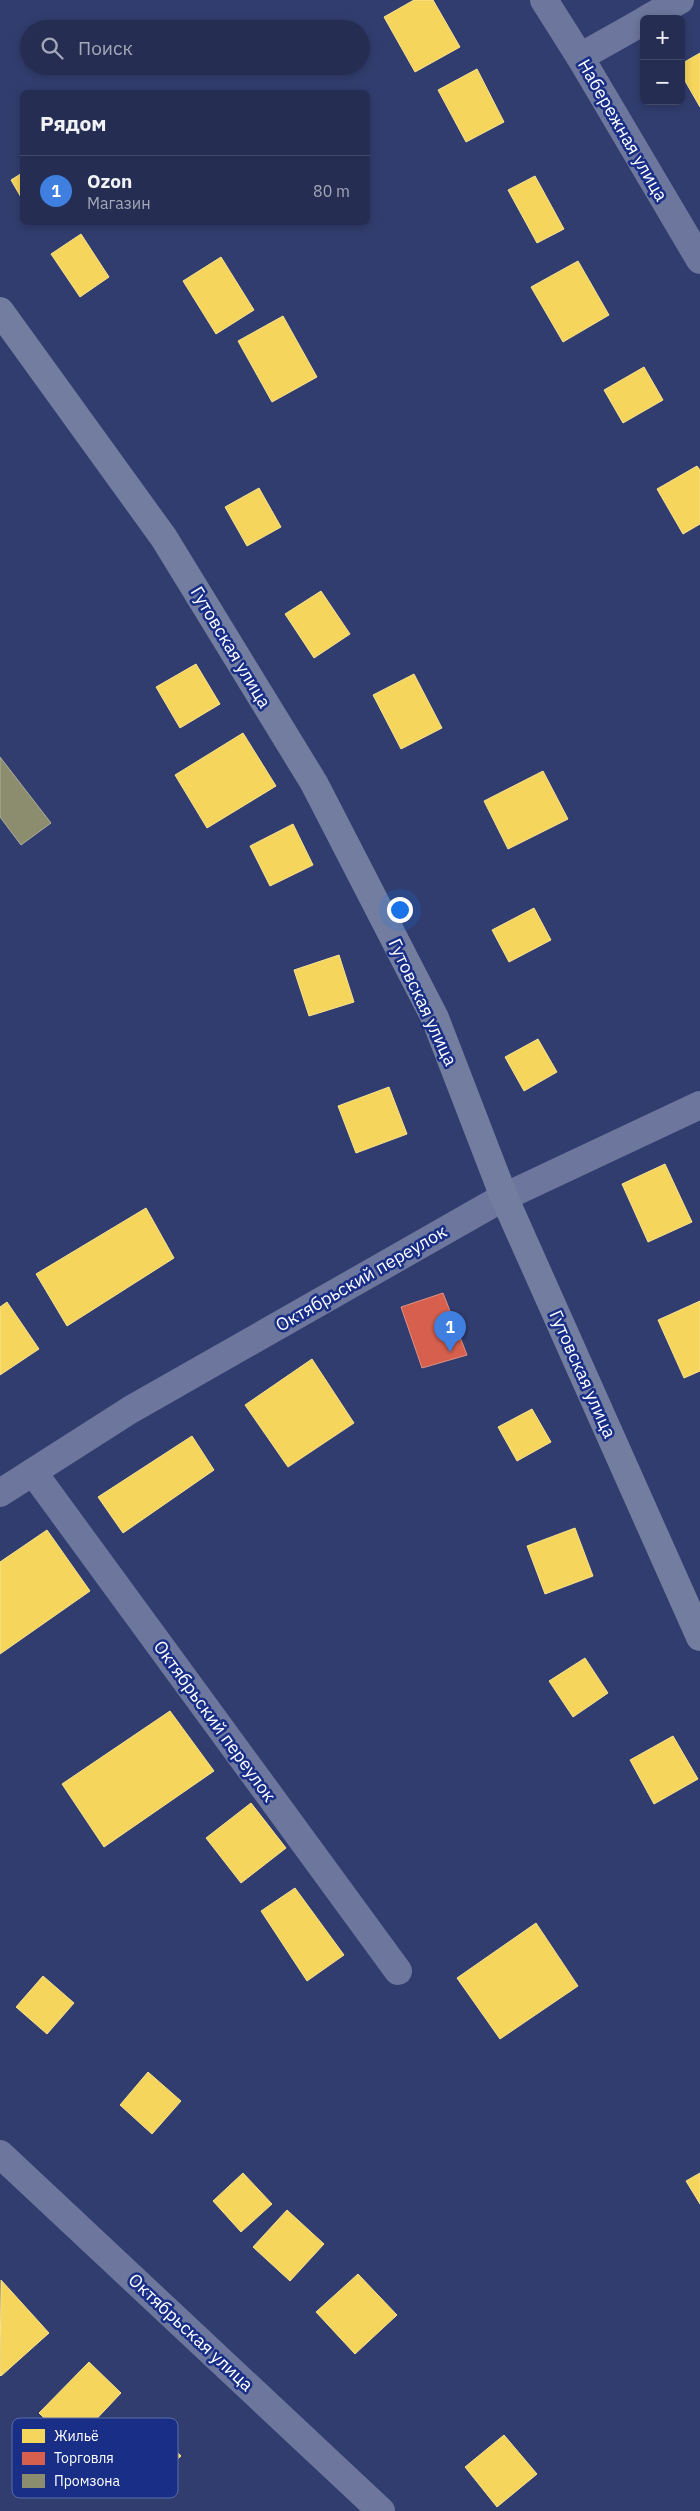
<!DOCTYPE html>
<html lang="ru">
<head>
<meta charset="utf-8">
<style>
	body { margin:0; font-family:"IBM Plex Sans",sans-serif; background:#2d3659; color:#f1f3f6 }
	.controls { position:absolute; right:15px; top:15px; display:grid; overflow:hidden; border-radius:8px; box-shadow:0 2px 8px #0003 }
	.controls button { width:45px; height:45px; display:grid; place-items:center; padding:0; border:0; border-bottom:1px solid #424a69; background:#252e52; color:#f1f3f6; font:25px sans-serif }
	.you { position:absolute; left:399px; top:909px; width:18px; height:18px; margin:-12px; border:4px solid #fff; border-radius:50%; background:#1a73e8; box-shadow:0 0 0 8px #1a73e833 }
	.badge { display:grid; place-items:center; width:32px; height:32px; border-radius:50%; background:#8abfa5; color:#fff; font-size:16px; font-weight:700 }
	.pin { position:absolute; translate:-50% -41px; filter:drop-shadow(0 1px 2px #0008) }
	.pin::after { content:''; position:absolute; top:26px; width:18px; height:15px; background:inherit; clip-path:polygon(0 0,100% 0,50% 100%) }
	.list { margin:0; padding:0; list-style:none }
	h2 { display:flex; justify-content:space-between; align-items:center; height:65px; margin:0; padding:0 20px; font-size:21px }
	h2 small { font-size:16px; font-weight:400; color:#a3a8b8 }
	.list li { display:grid; grid-template-columns:32px 1fr auto; gap:15px; align-items:center; box-sizing:border-box; height:70px; padding:0 20px; border-top:1px solid #424a69 }
	.list b { display:block; font-size:19px; white-space:nowrap }
	.list p { margin:0; font-size:16px; white-space:nowrap; color:#a3a8b8 }
	.list em { font-size:16px; font-style:normal; color:#a3a8b8 }
	.icon { flex:none; width:28px; height:28px; fill:none; stroke:currentColor; stroke-width:2; stroke-linecap:round; stroke-linejoin:round }
	.map { position:relative; flex:none; width:700px; height:2511px; overflow:hidden }
	.search { position:absolute; background:#252e52; box-shadow:0 2px 8px #0003; left:20px; top:20px; width:350px; height:55px; display:flex; align-items:center; gap:12px; box-sizing:border-box; padding:0 18px; border-radius:28px; color:#a3a8b8; font-size:19px }
	.panel { position:absolute; background:#252e52; box-shadow:0 2px 8px #0003; left:20px; top:90px; width:350px; height:135px; border-radius:8px }
	.map>svg:first-child { display:block }
	.homes { fill:#f6d55c; stroke:#f9e28d }
	.shops { fill:#d6604d; stroke:#e29082 }
	.industry { fill:#8c8c6e; stroke:#aeae9a }
	.lines { fill:none; stroke-linecap:round; stroke-linejoin:round }
	.street { stroke:#6d769c; stroke-width:28 }
	.secondary { stroke:#737d9f; stroke-width:28 }
	.labels { text-anchor:middle; dominant-baseline:central; stroke-width:5; stroke-linejoin:round; paint-order:stroke }
	.street-label { font-size:18px; fill:#fff; stroke:#182e87 }
	.key { fill:#182e87; stroke:#5d6dab; stroke-width:1 }
	.key-label { font-size:14px; fill:#fff }
</style>
</head>
<body>
<div class="map">
<svg width="700" height="2511" viewBox="0 0 700 2511">
	<rect width="100%" height="100%" fill="#313d6e"/>
	<!-- homes -->
	<g class="homes">
		<path d="M414,0H433L460,47L415,72L384,17Z"/>
		<path d="M700,53V107L681,74V64Z"/>
		<path d="M477,69L504,122L466,142L438,90Z"/>
		<path d="M22,173V199L11,180Z"/>
		<path d="M535,176L564,229L537,243L508,190Z"/>
		<path d="M81,234L109,277L80,297L51,254Z"/>
		<path d="M221,257L254,310L216,334L183,281Z"/>
		<path d="M578,261L609,315L563,342L531,287Z"/>
		<path d="M283,316L317,377L272,402L238,341Z"/>
		<path d="M644,367L663,400L623,423L604,390Z"/>
		<path d="M697,466L700,470V524L683,534L657,489Z"/>
		<path d="M259,488L281,527L247,546L225,507Z"/>
		<path d="M321,591L350,634L314,658L285,614Z"/>
		<path d="M196,664L220,704L180,728L156,687Z"/>
		<path d="M414,674L442,728L401,749L373,695Z"/>
		<path d="M243,733L276,786L207,828L175,775Z"/>
		<path d="M543,771L568,819L508,849L484,801Z"/>
		<path d="M293,824L313,865L270,886L250,846Z"/>
		<path d="M534,908L551,940L509,962L492,930Z"/>
		<path d="M339,955L354,1002L309,1016L294,970Z"/>
		<path d="M538,1039L557,1072L524,1091L505,1057Z"/>
		<path d="M389,1087L407,1134L356,1153L338,1106Z"/>
		<path d="M665,1164L692,1222L648,1242L622,1184Z"/>
		<path d="M146,1208L174,1258L67,1326L36,1274Z"/>
		<path d="M700,1301V1371L684,1378L658,1320Z"/>
		<path d="M7,1302L39,1349L0,1375V1307Z"/>
		<path d="M312,1359L354,1423L288,1467L245,1405Z"/>
		<path d="M532,1409L551,1442L517,1461L498,1427Z"/>
		<path d="M192,1436L214,1470L123,1533L98,1497Z"/>
		<path d="M575,1528L593,1576L545,1594L527,1546Z"/>
		<path d="M47,1530L90,1591L0,1654V1562Z"/>
		<path d="M585,1658L608,1693L573,1717L549,1681Z"/>
		<path d="M170,1711L214,1771L104,1847L62,1784Z"/>
		<path d="M673,1736L698,1779L654,1804L630,1760Z"/>
		<path d="M251,1803L286,1848L241,1883L206,1838Z"/>
		<path d="M295,1888L344,1955L307,1981L261,1911Z"/>
		<path d="M536,1923L578,1986L500,2039L457,1978Z"/>
		<path d="M43,1976L74,2003L47,2034L16,2007Z"/>
		<path d="M148,2072L181,2101L152,2134L120,2105Z"/>
		<path d="M243,2173L272,2204L241,2232L213,2201Z"/>
		<path d="M700,2173V2204L686,2181Z"/>
		<path d="M287,2210L324,2244L290,2281L253,2247Z"/>
		<path d="M358,2274L397,2315L355,2354L316,2312Z"/>
		<path d="M1,2280L49,2333L1,2376L0,2375Z"/>
		<path d="M89,2362L121,2393L72,2445L39,2413Z"/>
		<path d="M155,2429L181,2456L140,2491L116,2462Z"/>
		<path d="M504,2435L537,2474L497,2507L465,2467Z"/>
	</g>
	<!-- shops -->
	<path class="shops" d="M443,1293L467,1355L422,1368L401,1307Z"/>
	<!-- industry -->
	<path class="industry" d="M0,757L51,823L21,845L0,817Z"/>
	<g class="lines">
		<!-- street -->
		<g class="street">
			<path d="M544,0L580,57L700,260"/>
			<path d="M647,19L680,0"/>
			<path d="M580,57L644,21"/>
			<path d="M33,1472L398,1971"/>
			<path d="M0,1493L130,1410L504,1197L700,1105"/>
			<path d="M0,2154L381,2511"/>
		</g>
		<!-- secondary -->
		<path class="secondary" d="M0,311L164,538L314,783L435,1018L504,1197L700,1637"/>
	</g>
	<g class="labels">
		<!-- street labels -->
		<g class="street-label">
			<text transform="translate(623 130) rotate(60)">Набережная улица</text>
			<text transform="translate(231 647) rotate(59)">Гутовская улица</text>
			<text transform="translate(423 1002) rotate(65)">Гутовская улица</text>
			<text transform="translate(361 1278) rotate(-30)">Октябрьский переулок</text>
			<text transform="translate(583 1374) rotate(66)">Гутовская улица</text>
			<text transform="translate(215 1721) rotate(54)">Октябрьский переулок</text>
			<text transform="translate(191 2332) rotate(43)">Октябрьская улица</text>
		</g>
	</g>
	<!-- legend -->
	<rect x="12" y="2418" width="166" height="80" rx="8" class="key"/>
	<rect x="22" y="2429" width="23" height="14" fill="#f6d55c"/>
	<rect x="22" y="2452" width="23" height="13" fill="#d6604d"/>
	<rect x="22" y="2474" width="23" height="14" fill="#8c8c6e"/>
	<g class="key-label">
		<text x="54" y="2441">Жильё</text>
		<text x="54" y="2463">Торговля</text>
		<text x="54" y="2486">Промзона</text>
	</g>
</svg>
<div class="controls">
<button>+</button>
<button>−</button>
</div>
<div class="you"></div>
<div class="pin badge" style="left:450px;top:1352px;background:#3f7fe0">1</div>
<div class="search"><svg class="icon" aria-label="search" viewBox="0 0 24 24"><circle cx="10" cy="10" r="6"/><path d="M15 15l6 6"/></svg>Поиск</div>
<section class="panel">
<h2>Рядом<small></small></h2>
<ul class="list">
<li><span class="badge" style="background:#3f7fe0">1</span><div><b>Ozon</b><p>Магазин</p></div><em>80 m</em></li>
</ul>
</section>
</div>
</body>
</html>
